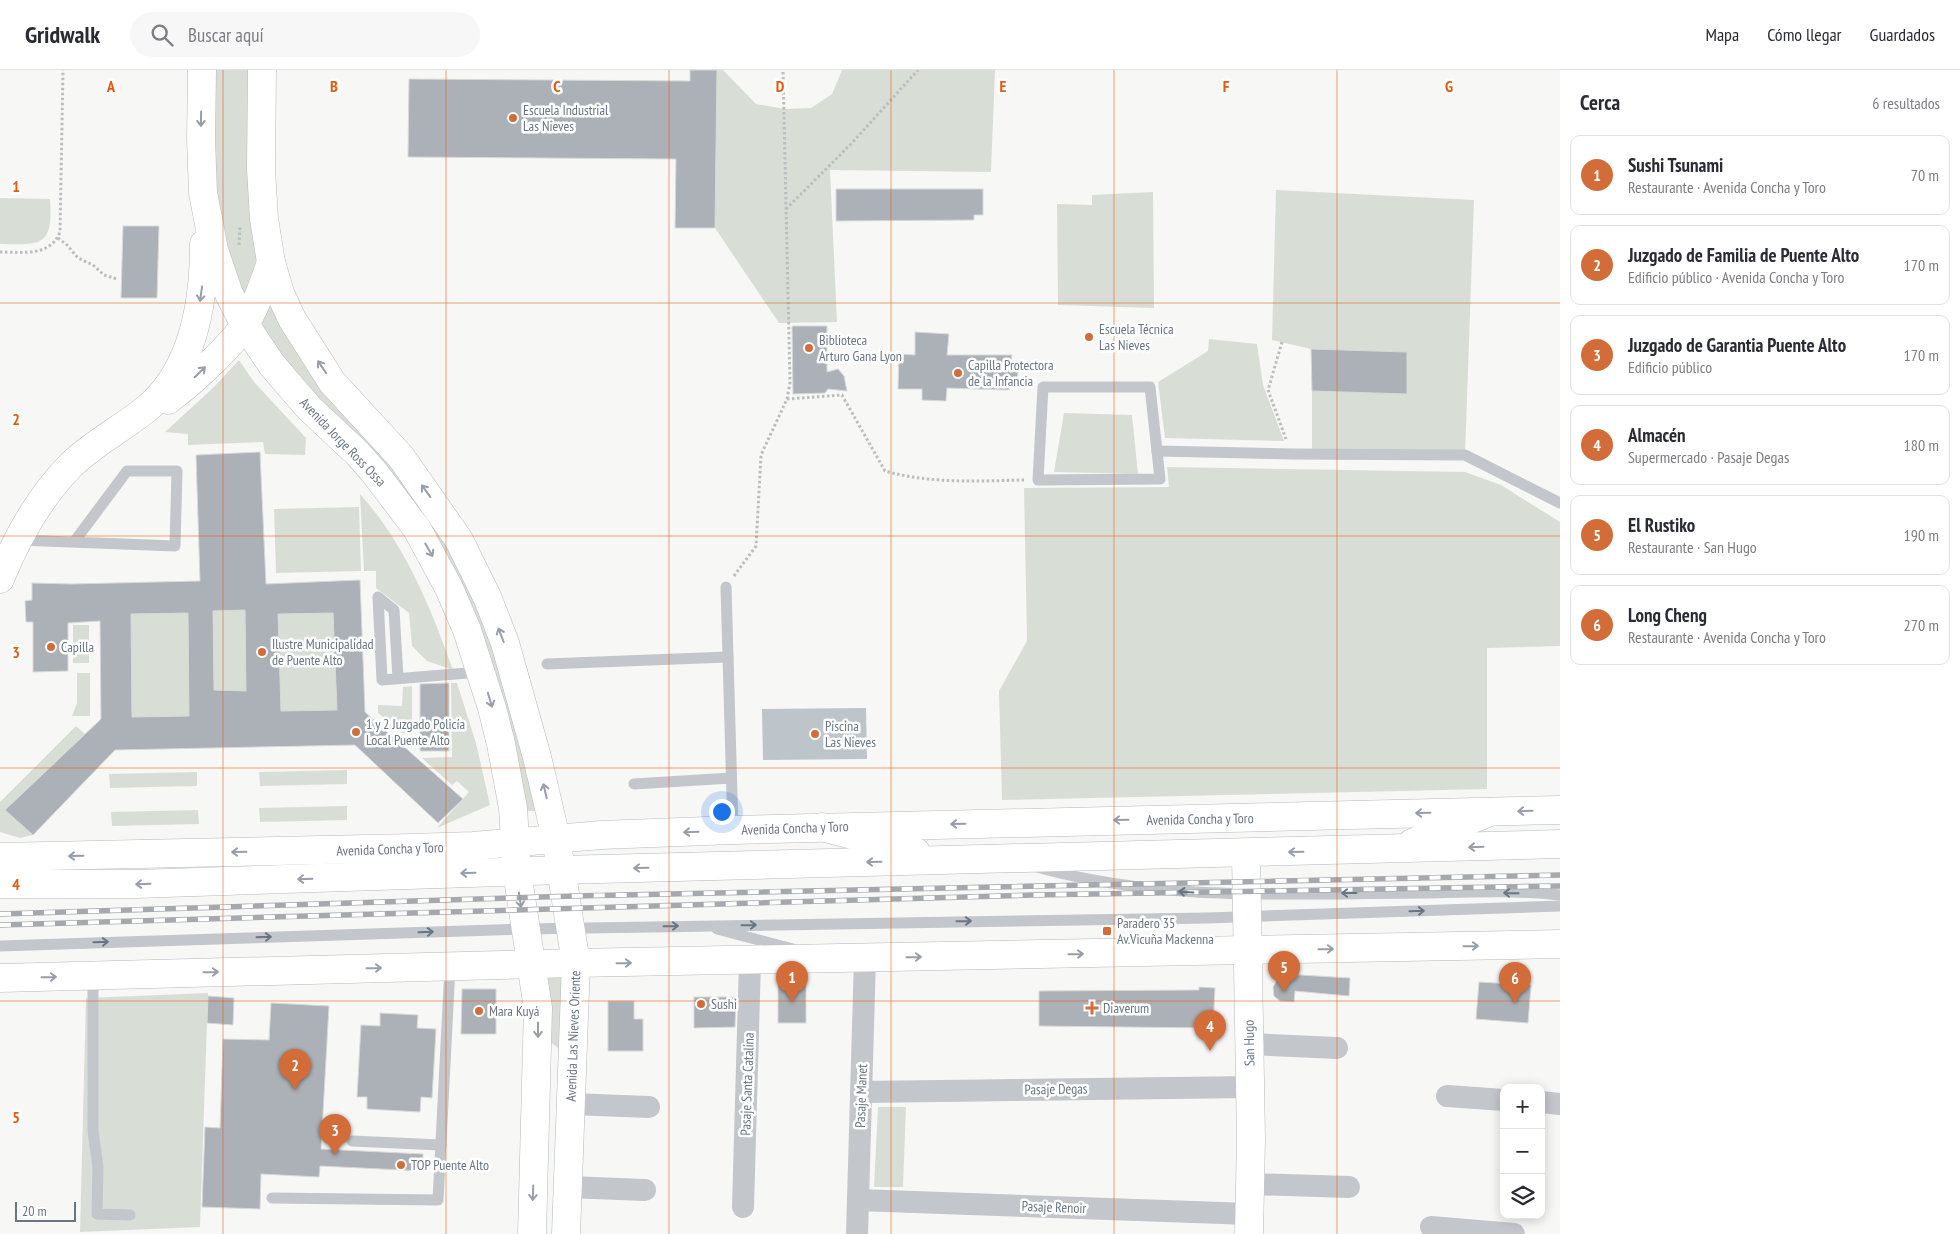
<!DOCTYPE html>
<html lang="es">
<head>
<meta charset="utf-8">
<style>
	body { margin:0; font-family:"PT Sans Narrow",sans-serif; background:#f7f7f7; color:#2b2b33 }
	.controls { position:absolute; right:15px; bottom:15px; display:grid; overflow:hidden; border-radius:10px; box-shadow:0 2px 12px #0003 }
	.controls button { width:45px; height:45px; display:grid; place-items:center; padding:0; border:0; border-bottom:1px solid #e1e1e2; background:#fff; color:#2b2b33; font:25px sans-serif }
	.scale { position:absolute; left:15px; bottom:12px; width:61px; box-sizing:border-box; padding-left:5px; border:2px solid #697583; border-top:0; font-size:14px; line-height:18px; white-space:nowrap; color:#697583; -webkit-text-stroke:4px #fff; paint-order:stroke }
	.you { position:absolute; left:721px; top:741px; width:18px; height:18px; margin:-12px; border:4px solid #fff; border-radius:50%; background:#1a73e8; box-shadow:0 0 0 8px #1a73e833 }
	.badge { display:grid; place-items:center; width:32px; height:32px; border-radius:50%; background:#d26d3a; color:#fff; font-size:16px; font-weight:700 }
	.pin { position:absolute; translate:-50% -41px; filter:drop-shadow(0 1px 2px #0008) }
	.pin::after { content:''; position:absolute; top:26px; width:18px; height:15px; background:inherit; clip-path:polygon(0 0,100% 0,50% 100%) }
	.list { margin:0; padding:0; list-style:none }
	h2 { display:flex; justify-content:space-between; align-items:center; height:65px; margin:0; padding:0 20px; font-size:21px }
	h2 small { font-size:16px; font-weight:400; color:#7c7c81 }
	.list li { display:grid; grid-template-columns:32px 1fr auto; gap:15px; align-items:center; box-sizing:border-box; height:80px; margin:0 10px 10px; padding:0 10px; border:1px solid #e1e1e2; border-radius:10px }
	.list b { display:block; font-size:19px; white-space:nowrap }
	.list p { margin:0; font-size:16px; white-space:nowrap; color:#7c7c81 }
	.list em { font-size:16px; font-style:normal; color:#7c7c81 }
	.icon { flex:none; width:28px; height:28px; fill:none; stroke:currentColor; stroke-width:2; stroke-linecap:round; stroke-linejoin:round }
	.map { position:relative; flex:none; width:1560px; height:1164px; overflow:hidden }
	header { display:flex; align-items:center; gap:30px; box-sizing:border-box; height:70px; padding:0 25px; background:#fff; border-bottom:1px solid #e1e1e2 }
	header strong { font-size:24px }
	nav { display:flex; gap:28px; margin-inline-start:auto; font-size:18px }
	.search { width:350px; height:45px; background:#f7f7f7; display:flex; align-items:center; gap:12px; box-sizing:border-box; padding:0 18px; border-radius:28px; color:#7c7c81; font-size:19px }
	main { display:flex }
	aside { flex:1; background:#fff }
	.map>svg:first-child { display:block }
	.green { fill:#d8ded6 }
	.water { fill:#bdc5ca }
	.building { fill:#abb1b7; stroke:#d9d9d7; fill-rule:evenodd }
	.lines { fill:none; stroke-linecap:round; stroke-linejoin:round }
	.secondary-casing { stroke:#b6babe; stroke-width:29 }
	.primary-casing { stroke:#b5b8bc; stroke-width:29 }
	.path { stroke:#bbbdc0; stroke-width:3; stroke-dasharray:2.5 2.5; stroke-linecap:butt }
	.lane { stroke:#c3c6ca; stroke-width:11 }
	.street { stroke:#c3c6ca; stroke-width:22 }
	.secondary { stroke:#fff; stroke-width:28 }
	.primary { stroke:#fff; stroke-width:28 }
	.rail-casing { stroke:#a5a9ae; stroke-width:5.5 }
	.rail { stroke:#fff; stroke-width:4; stroke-dasharray:11; stroke-linecap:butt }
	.oneway { stroke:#969ea8 }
	.oneway2 { stroke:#697583 }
	.grid { fill:none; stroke:#e8590c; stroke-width:1; stroke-opacity:0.55 }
	.poi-dot { fill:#d26d3a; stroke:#fff; stroke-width:2 }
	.labels { text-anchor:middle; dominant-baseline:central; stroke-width:5; stroke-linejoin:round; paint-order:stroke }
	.poi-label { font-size:14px; fill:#697583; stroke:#fff; text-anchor:start }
	.street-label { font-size:14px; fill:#697583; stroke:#fff }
	.grid-label { font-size:16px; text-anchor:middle; font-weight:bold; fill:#e8590c; stroke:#fff; stroke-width:5; stroke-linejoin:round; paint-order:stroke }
</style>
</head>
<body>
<header>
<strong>Gridwalk</strong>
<div class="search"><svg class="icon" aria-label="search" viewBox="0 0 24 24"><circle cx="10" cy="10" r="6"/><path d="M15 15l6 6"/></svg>Buscar aquí</div>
<nav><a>Mapa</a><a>Cómo llegar</a><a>Guardados</a></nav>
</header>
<main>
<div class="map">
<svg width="1560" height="1164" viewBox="0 0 1560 1164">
	<rect width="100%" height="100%" fill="#f7f7f5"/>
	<!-- green -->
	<g class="green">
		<path d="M213,0H251L264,205L420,425L472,522L505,612L537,741H521L479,574L318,335L246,240L216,149Z"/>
		<path d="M717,0H723L756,34L785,39L811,38L832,24L842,0H995L991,102L830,100L837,252L779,253L715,158Z"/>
		<path d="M1276,120L1474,130L1465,385L1312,383V321L1407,324V283L1311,279L1272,270Z"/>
		<path d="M1153,122L1154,238L1058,235L1057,134L1092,135V125Z"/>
		<path d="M0,128L50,129C53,176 43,175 0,174Z"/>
		<path d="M1209,269L1257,274L1263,315L1284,371L1165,368L1158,312L1208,281Z"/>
		<path d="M239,290L254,312L306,368L305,385L265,384L263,372L188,375V364L165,362L214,317Z"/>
		<path d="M1064,343L1132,345L1138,404L1054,402Z"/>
		<path d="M1167,397L1465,402L1501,415L1560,452V576L1487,578V719L1002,730L999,621L1027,571L1024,418L1169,417Z"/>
		<path d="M360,424C405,474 431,538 453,600L427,591L412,576L409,543L376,518V501H364Z"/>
		<path d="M359,437L361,501L276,503L274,439Z"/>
		<path d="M245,540L246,621L214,620L213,541Z"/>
		<path d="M188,543L189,646L132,647L131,544Z"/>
		<path d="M333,543L337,640L281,641L278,544Z"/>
		<rect x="73" y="555" width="16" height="38"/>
		<path d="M77,603H90V646H72L77,633Z"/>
		<path d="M451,613H457L476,673L490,735L437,758L469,722L457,711L452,715L422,688L452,687Z"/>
		<path d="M412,616V662L402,663L378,643V635L402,636L403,617Z"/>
		<path d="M76,656L85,664L5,740L33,765L20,768L0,762V732Z"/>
		<path d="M347,700V714L260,716L259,702Z"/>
		<path d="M197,702V716L110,718L109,704Z"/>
		<path d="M347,736V750L260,752L259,738Z"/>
		<path d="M198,740L199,754L112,756L111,742Z"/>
		<path d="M565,902L558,1035V978L547,969L544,903Z"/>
		<path d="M208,923L200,1157L80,1162L86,928Z"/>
		<path d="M878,1037H906L903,1117H874Z"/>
	</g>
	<!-- water -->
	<path class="water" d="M866,638L867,689L763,690L762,639Z"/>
	<!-- building -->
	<g class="building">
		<path d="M690,0H717L715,158H675L676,89L408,87L409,9L690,11Z"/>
		<path d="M836,119H983V145H974V150L836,151Z"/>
		<path d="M123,156H159L157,228H121Z"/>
		<path d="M792,256H827V302L838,299L844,306L847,321L828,319L825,323L793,324Z"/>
		<path d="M915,262L949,264L947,285H1012L1011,293L1019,294L1017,311H1010V319L1007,320L947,318L946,331L922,330V319H898L899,284L915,285Z"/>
		<path d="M1311,279L1407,282V324L1312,321Z"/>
		<path d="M260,382L266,514L360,510L365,642L463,729L438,753L355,675L115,680L33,765L5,740L101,649L100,551L68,553V601L33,602V552H26L25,531L32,530V513L71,514L200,511L196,385ZM245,540L246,621L214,620L213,541ZM188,543L189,646L132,647L131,544ZM333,543L337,640L281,641L278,544Z"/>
		<path d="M449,613V681H420V614Z"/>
		<path d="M1284,904L1350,908L1349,926L1295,921L1294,932L1280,931L1274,926L1273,917L1277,910L1284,911Z"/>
		<rect x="778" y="912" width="28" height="41"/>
		<path d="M1479,912L1531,915L1528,953L1476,949Z"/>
		<path d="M1199,917L1215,918L1213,958L1039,956V921L1199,920Z"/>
		<path d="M462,919H496V964H461Z"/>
		<path d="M208,926L234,928L233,955L207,953Z"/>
		<path d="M694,927H736L735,957L694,958Z"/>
		<path d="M608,931H634V949H643V981H608Z"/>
		<path d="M271,933L329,936L321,1079L423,1084L422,1101L320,1096L319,1107L261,1104L260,1139L202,1137L205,1057L220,1058L223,969L269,970Z"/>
		<path d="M380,943L418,945L417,958L436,959L432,1028L421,1027L420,1042L367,1039V1027H357L361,955L380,956Z"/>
	</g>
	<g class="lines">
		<!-- secondary casing -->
		<g class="secondary-casing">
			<g id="secondary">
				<path d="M202,0L201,69L203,123L214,180L229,224L244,253L272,295L309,338L358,384L374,402L417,459L449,518L467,560L492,638L501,674L513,738L517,802L538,938L532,1164"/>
				<path d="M262,0L261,99L264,149L271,192L280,223L292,249L332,312L401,387L459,470L488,529L505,573L537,687L556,768L576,893L566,1164"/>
				<path d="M168,330C189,315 223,283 239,263C254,243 263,215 271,192"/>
				<path d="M0,509C17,467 40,426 72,394C94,373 121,359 145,340C194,301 204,233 204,174"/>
				<path d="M1246,783L1251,1069L1249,1164"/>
				<path d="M0,787L412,778L473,776L601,765L733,760L1560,740"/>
			</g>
		</g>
		<!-- primary casing -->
		<g class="primary-casing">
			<g id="primary">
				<path d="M822,757L916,782"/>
				<path d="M1412,773L1490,742"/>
				<path d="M0,814H136L561,800L1560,774"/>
				<path d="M0,908L576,893L1560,874"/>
			</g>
		</g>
		<!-- path -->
		<g class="path">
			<path d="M786,139L851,74L918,0"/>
			<path d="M58,168L67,175L78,188L93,195L104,205L117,209"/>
			<path d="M239,175L240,157"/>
			<path d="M0,182C23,182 50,187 60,162L63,0"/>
			<path d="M1282,272L1268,320L1286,369"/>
			<path d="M787,329L842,325L885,401C931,414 978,411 1024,410"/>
			<path d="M734,506L756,476L761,385L787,329L790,313L783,0"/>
		</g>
		<!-- lane -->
		<g class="lane">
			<path d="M1043,317H1150L1160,409L1038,410Z"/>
			<path d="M1157,381L1292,384L1465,385L1560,433"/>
			<path d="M18,470L175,476L177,401H127L74,472"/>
			<path d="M726,517L733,760"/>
			<path d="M547,594L728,587"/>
			<path d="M398,608L394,540L378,527L382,610L480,602"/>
			<path d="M634,714L731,708"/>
			<path d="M1037,797C1164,833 1297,823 1428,823C1472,822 1516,820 1560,825"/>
			<path d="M717,859L793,879"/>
			<path d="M0,876L524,859L1207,848L1560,836"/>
			<path d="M93,905V1061L98,1097L97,1144L130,1145"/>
			<path d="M352,1071L441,1075"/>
			<path d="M272,1128L438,1130L450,897"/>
		</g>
		<!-- street -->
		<g class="street">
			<path d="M1249,974L1337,978"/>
			<path d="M861,1022L1250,1017"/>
			<path d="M1447,1026L1504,1030"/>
			<path d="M1541,1032L1560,1034"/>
			<path d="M571,1034L649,1037"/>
			<path d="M1251,1114L1349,1117"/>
			<path d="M568,1117L645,1120"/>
			<path d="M858,1130L1250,1144"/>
			<path d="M743,1137L750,891"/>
			<path d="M1431,1157L1514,1164"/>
			<path d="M857,1164L865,888"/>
		</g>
		<!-- secondary -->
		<use href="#secondary" class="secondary"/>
		<!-- primary -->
		<use href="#primary" class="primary"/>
		<!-- rail casing -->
		<g class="rail-casing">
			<g id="rail">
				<path d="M0,844L574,826L1560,805"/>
				<path d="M0,855L1033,825L1560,816"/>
			</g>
		</g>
		<!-- rail -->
		<use href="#rail" class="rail"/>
	</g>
	<!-- one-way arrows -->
	<defs><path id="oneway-shaft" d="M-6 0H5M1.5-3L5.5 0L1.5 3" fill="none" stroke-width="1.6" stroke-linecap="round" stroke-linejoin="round" transform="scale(1.25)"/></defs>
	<g class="oneway">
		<use href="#oneway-shaft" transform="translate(201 49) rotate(91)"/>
		<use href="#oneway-shaft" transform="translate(201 224) rotate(98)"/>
		<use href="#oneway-shaft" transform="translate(322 297) rotate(-124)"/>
		<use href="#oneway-shaft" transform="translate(200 302) rotate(-44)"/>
		<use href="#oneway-shaft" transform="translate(426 421) rotate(-126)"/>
		<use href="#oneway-shaft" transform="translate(429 480) rotate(60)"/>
		<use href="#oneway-shaft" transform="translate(501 565) rotate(-111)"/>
		<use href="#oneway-shaft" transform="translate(490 630) rotate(73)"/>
		<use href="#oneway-shaft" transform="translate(545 721) rotate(-103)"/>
		<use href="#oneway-shaft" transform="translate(1525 741) rotate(178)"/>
		<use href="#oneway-shaft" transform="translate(1423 743) rotate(179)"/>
		<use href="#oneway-shaft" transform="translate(1121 750) rotate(179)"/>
		<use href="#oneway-shaft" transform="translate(958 754) rotate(179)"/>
		<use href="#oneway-shaft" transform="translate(691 762) rotate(178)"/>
		<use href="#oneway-shaft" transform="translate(1476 777) rotate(178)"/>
		<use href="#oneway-shaft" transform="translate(239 782) rotate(179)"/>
		<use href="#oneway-shaft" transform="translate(1296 782) rotate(179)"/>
		<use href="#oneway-shaft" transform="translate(76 786) rotate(179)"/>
		<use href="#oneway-shaft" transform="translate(874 792) rotate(179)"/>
		<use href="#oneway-shaft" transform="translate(641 798) rotate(179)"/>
		<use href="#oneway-shaft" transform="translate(468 803) rotate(178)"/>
		<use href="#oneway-shaft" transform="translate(305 809) rotate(178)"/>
		<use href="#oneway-shaft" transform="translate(143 814) rotate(178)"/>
		<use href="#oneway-shaft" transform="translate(520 830) rotate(82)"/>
		<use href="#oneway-shaft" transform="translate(1471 876) rotate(-1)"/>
		<use href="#oneway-shaft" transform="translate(1326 879) rotate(-1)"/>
		<use href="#oneway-shaft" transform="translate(1076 884) rotate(-1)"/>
		<use href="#oneway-shaft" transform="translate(914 887) rotate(-1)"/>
		<use href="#oneway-shaft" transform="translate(624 893) rotate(-1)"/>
		<use href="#oneway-shaft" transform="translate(374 898) rotate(-1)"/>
		<use href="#oneway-shaft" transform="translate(211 902) rotate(-1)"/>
		<use href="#oneway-shaft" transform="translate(49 907) rotate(-1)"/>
		<use href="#oneway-shaft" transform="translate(538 960) rotate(90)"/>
		<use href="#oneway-shaft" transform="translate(533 1123) rotate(92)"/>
	</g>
	<g class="oneway2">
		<use href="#oneway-shaft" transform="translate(1186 822) rotate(-177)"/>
		<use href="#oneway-shaft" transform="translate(1349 823) rotate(180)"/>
		<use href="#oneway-shaft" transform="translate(1511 823) rotate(-179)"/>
		<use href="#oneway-shaft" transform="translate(1417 841) rotate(-2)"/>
		<use href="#oneway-shaft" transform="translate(964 851) rotate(-1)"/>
		<use href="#oneway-shaft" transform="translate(749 855) rotate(-1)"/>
		<use href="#oneway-shaft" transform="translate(671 856) rotate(-1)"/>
		<use href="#oneway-shaft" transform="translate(426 862) rotate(-2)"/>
		<use href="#oneway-shaft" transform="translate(264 867) rotate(-2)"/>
		<use href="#oneway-shaft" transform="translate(101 872) rotate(-2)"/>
	</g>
	<!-- grid -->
	<path class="grid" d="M223,0V1164M446,0V1164M669,0V1164M891,0V1164M1114,0V1164M1337,0V1164M0,233H1560M0,466H1560M0,698H1560M0,931H1560"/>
	<!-- markers -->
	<g class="poi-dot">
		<circle cx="513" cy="48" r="5"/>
		<circle cx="1089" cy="267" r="5"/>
		<circle cx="809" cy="278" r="5"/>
		<circle cx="958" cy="303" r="5"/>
		<circle cx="51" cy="577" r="5"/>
		<circle cx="262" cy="582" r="5"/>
		<circle cx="356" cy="662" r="5"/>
		<circle cx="815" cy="664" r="5"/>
		<rect x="1102" y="856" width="10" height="10" rx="2.5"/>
		<circle cx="701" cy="934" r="5"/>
		<path d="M1089.5 930.5h5v5h5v5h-5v5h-5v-5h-5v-5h5z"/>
		<circle cx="479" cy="941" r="5"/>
		<circle cx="401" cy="1095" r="5"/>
	</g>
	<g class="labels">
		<!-- poi labels -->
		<g class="poi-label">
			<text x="523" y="40">Escuela Industrial<tspan x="523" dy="16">Las Nieves</tspan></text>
			<text x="1099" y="259">Escuela Técnica<tspan x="1099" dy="16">Las Nieves</tspan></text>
			<text x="819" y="270">Biblioteca<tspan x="819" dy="16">Arturo Gana Lyon</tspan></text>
			<text x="968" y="295">Capilla Protectora<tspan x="968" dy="16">de la Infancia</tspan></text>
			<text x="272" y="574">Ilustre Municipalidad<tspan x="272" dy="16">de Puente Alto</tspan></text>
			<text x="61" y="577">Capilla</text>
			<text x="366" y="654">1 y 2 Juzgado Policía<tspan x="366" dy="16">Local Puente Alto</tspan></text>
			<text x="825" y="656">Piscina<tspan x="825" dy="16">Las Nieves</tspan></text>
			<text x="1117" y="853">Paradero 35<tspan x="1117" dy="16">Av.Vicuña Mackenna</tspan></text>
			<text x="711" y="934">Sushi</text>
			<text x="1103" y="938">Diaverum</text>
			<text x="489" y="941">Mara Kuyá</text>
			<text x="411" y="1095">TOP Puente Alto</text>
		</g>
		<!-- street labels -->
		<g class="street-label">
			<text transform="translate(343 372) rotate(46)">Avenida Jorge Ross Ossa</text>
			<text transform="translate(1200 749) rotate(-1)">Avenida Concha y Toro</text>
			<text transform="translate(795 758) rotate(-2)">Avenida Concha y Toro</text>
			<text transform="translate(390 779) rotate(-2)">Avenida Concha y Toro</text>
			<text transform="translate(573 966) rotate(-88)">Avenida Las Nieves Oriente</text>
			<text transform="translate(1249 973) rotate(-91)">San Hugo</text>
			<text transform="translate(747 1014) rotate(-88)">Pasaje Santa Catalina</text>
			<text transform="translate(1056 1019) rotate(-1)">Pasaje Degas</text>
			<text transform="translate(861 1026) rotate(-88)">Pasaje Manet</text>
			<text transform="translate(1054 1137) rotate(2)">Pasaje Renoir</text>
		</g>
	</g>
	<g class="grid-label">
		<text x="111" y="22">A</text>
		<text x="334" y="22">B</text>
		<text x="557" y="22">C</text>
		<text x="780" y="22">D</text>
		<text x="1003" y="22">E</text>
		<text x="1226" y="22">F</text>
		<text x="1449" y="22">G</text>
		<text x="16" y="122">1</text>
		<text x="16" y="355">2</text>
		<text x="16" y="588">3</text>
		<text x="16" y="820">4</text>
		<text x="16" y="1053">5</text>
	</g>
</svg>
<div class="controls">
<button>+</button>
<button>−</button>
<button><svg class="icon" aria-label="layers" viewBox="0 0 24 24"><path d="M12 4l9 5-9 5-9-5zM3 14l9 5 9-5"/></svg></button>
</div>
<div class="scale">20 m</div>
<div class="you"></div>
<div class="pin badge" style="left:792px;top:932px">1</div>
<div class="pin badge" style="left:295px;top:1020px">2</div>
<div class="pin badge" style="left:335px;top:1085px">3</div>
<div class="pin badge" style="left:1210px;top:981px">4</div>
<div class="pin badge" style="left:1284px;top:922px">5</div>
<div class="pin badge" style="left:1515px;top:933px">6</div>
</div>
<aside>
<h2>Cerca<small>6 resultados</small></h2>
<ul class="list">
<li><span class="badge">1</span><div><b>Sushi Tsunami</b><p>Restaurante · Avenida Concha y Toro</p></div><em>70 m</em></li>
<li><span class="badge">2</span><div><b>Juzgado de Familia de Puente Alto</b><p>Edificio público · Avenida Concha y Toro</p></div><em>170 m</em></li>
<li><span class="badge">3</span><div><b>Juzgado de Garantia Puente Alto</b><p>Edificio público</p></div><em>170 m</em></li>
<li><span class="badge">4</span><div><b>Almacén</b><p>Supermercado · Pasaje Degas</p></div><em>180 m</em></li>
<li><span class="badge">5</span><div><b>El Rustiko</b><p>Restaurante · San Hugo</p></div><em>190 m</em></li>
<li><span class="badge">6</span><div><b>Long Cheng</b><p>Restaurante · Avenida Concha y Toro</p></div><em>270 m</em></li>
</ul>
</aside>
</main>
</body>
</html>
